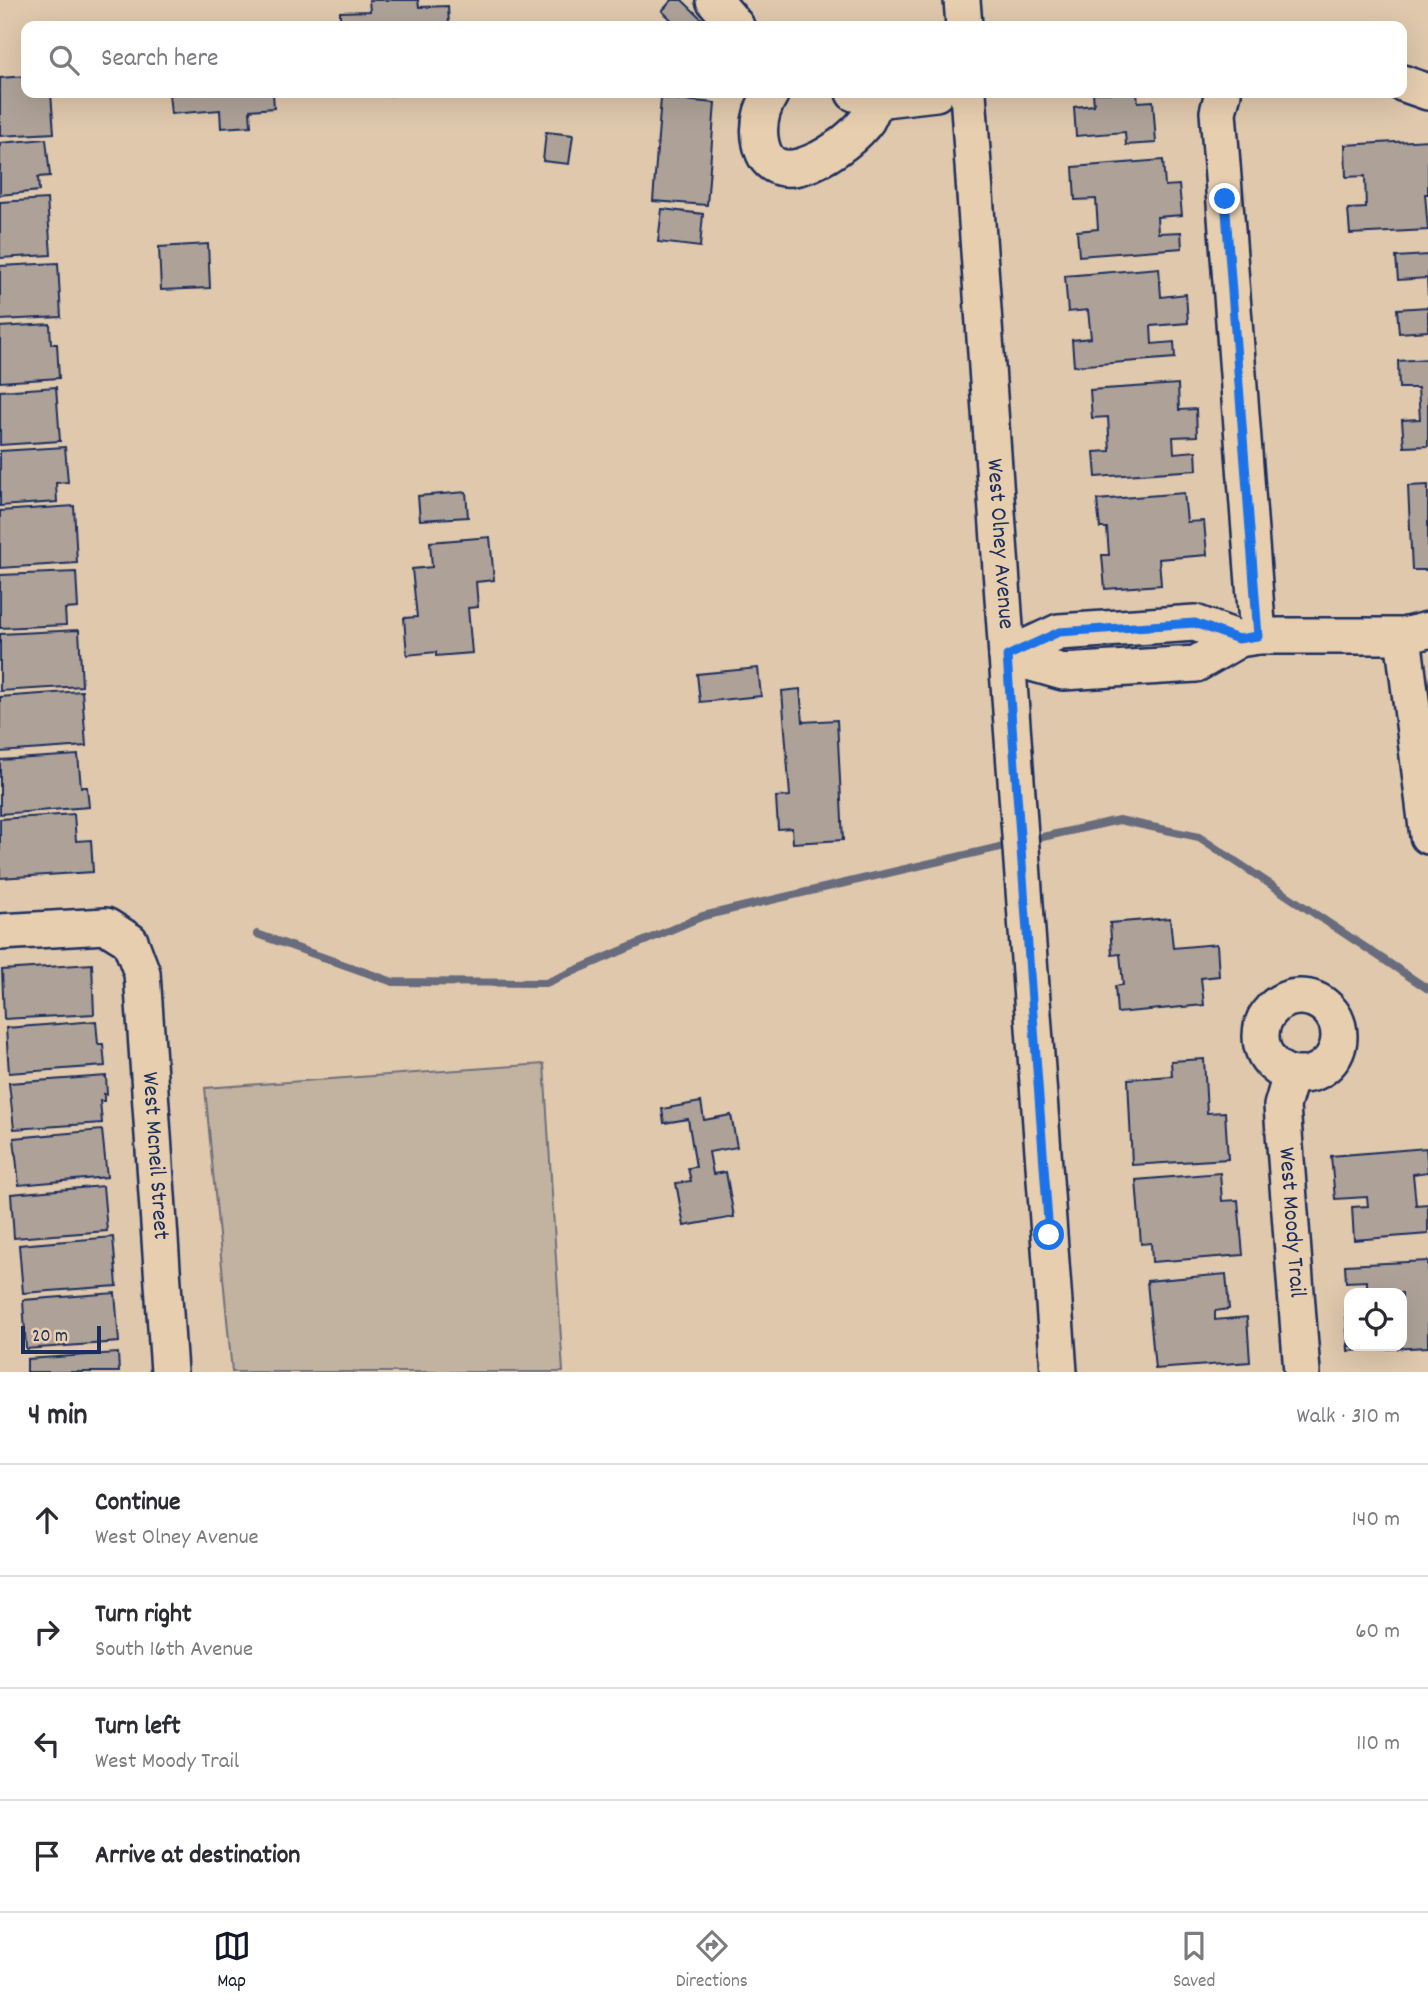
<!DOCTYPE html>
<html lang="en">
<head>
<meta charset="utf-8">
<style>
	body { margin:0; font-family:Dekko,sans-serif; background:#f7f7f7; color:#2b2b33 }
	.controls { position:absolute; right:21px; bottom:21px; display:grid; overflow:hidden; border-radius:14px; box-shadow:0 7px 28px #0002 }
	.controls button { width:63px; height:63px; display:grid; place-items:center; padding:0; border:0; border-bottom:2px solid #e1e1e2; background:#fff; color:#2b2b33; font:35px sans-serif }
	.scale { position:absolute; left:21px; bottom:18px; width:80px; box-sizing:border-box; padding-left:7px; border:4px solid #1b2f5e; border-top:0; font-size:19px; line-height:24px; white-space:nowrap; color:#1b2f5e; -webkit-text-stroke:5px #e7ceaf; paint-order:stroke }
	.stop { position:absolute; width:21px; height:21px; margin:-16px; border:5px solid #1a73e8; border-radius:50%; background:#fff }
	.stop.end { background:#1a73e8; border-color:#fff; box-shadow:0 2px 7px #0008 }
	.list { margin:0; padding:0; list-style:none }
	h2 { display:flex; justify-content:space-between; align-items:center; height:91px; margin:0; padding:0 28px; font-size:30px }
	h2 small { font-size:23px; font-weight:400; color:#7c7c81 }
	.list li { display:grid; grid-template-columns:46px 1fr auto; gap:21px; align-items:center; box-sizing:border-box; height:112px; padding:0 28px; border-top:2px solid #e1e1e2 }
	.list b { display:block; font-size:26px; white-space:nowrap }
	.list p { margin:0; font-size:23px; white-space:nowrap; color:#7c7c81 }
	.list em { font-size:23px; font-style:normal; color:#7c7c81 }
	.icon { flex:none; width:38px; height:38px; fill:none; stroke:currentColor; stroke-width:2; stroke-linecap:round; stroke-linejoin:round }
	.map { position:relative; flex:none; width:1428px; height:1372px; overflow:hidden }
	.search { position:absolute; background:#fff; box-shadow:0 7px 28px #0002; left:21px; right:21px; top:21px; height:77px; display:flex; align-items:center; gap:18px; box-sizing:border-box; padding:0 24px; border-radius:14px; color:#7c7c81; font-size:26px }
	.sheet { height:539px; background:#fff }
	nav { display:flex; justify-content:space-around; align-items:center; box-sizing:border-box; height:98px; border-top:2px solid #e1e1e2; background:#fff; font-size:19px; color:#7c7c81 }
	nav a { display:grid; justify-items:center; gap:4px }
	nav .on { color:#111827 }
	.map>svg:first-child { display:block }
	.green { fill:#c2b2a0; stroke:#6e707f; stroke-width:2 }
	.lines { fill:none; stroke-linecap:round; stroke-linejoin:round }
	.stream { stroke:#686c7d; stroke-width:8 }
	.building { fill:#aea298; stroke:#1b2f5e; stroke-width:2 }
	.minor-casing { stroke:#1b2f5e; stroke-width:40 }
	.minor { stroke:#e7ceaf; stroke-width:35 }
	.route { stroke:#1a73e8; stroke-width:9 }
	.labels { text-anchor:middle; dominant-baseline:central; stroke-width:7; stroke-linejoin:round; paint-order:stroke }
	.street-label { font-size:24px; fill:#1b2f5e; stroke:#e7ceaf }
</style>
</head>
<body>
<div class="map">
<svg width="1428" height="1372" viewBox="0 0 1428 1372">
	<rect width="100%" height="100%" fill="#dfc8ac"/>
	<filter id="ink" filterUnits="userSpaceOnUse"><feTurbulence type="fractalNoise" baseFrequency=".0143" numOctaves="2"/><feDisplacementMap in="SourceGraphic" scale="14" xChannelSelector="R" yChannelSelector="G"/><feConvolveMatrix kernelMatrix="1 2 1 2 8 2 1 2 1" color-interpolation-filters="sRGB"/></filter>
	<g filter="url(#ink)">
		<!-- green -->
		<path class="green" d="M544,1064L563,1372H232L205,1088Z"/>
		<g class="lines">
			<!-- stream -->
			<g class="stream">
				<path d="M1029,840L1119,820L1199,837L1428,989"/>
				<path d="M257,934L393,982L546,983L703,916L1013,844"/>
			</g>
		</g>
		<!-- building -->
		<g class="building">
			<path d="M369,0H418L419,7L448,6L449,26H340V12L370,11Z"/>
			<path d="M672,0H682L708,25L678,26L662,11Z"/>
			<path d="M26,76V93H51L54,133L0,136V78Z"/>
			<path d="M169,93H273L274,108L250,110L251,126L221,128L220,110L171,114Z"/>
			<path d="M375,93H416V94L375,96Z"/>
			<path d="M1093,93H1137L1138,102L1153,101L1156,143L1126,145L1125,132L1076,136L1074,107L1094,105Z"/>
			<path d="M661,98L715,103L707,205L653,201Z"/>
			<path d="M546,132L573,135L569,164L543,161Z"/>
			<path d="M46,139L50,176L38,177L39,191L0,195V143Z"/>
			<path d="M1428,140V194H1425L1428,230L1350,234L1348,209L1366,208L1365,176L1346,177L1345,145Z"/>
			<path d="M1163,160L1165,186L1179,185L1182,215L1157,217L1158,233L1181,232L1182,248L1079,256L1077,231L1098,229L1096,199L1075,200L1073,167Z"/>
			<path d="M47,199L51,255L0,258V202Z"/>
			<path d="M662,209L703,214L700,247L658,242Z"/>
			<path d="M208,244L210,288L161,290L159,247Z"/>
			<path d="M1428,255V296L1427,278L1398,280L1396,257Z"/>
			<path d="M58,263L61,317L0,320V266Z"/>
			<path d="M1159,268L1161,297L1186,294L1188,323L1151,326L1152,344L1174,342L1175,358L1074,366L1072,340L1091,338L1088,310L1068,312L1065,276Z"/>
			<path d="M1428,307V331L1399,333L1397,309Z"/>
			<path d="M50,324L51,344H57L59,378L0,382V327Z"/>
			<path d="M1428,359V446L1404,447L1402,420L1420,419L1418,388H1399L1398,361Z"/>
			<path d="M1178,384L1179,410L1196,409L1197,436L1173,437L1174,453L1196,451L1197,470L1096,477L1094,452L1110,451L1108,417L1092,418L1090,390Z"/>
			<path d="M56,387L60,441L0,445V391Z"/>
			<path d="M65,447L68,482L56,483L57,502L0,506V451Z"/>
			<path d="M1428,485V570H1412L1408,486Z"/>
			<path d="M466,492L468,517L420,520L418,496Z"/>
			<path d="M1184,493L1187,522L1204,521L1207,555L1159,559L1161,585L1105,589L1102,555H1109L1107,528H1100L1097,500Z"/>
			<path d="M74,506L77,563L0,568V511Z"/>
			<path d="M490,537L494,580L476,582L478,607L468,608L472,653L436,656V652L407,655L404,618L417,617L412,569L432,567L430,542Z"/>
			<path d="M76,572L78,608L65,609L66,625L0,628V575Z"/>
			<path d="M79,630L82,686L0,691V634Z"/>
			<path d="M758,668L761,696L700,702L697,674Z"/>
			<path d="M800,689L803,722L837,720L843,840L793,843L792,828L778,829L776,797L790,796L782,691Z"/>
			<path d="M82,691L86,746L0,752V697Z"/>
			<path d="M78,755L81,787H87L89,807L0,814V760Z"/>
			<path d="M74,814L76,841L91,840L93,872L0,878V819Z"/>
			<path d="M1170,918L1173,948L1217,944L1219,976L1201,978L1204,1005L1117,1013L1115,986L1123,985L1120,954L1112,955L1110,923Z"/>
			<path d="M92,964L94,1014L4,1019L2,970Z"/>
			<path d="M96,1021L98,1044H103L105,1066L9,1073L6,1028Z"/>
			<path d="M1204,1059L1207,1113L1225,1112L1228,1159L1132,1165L1128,1079L1172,1076L1171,1061Z"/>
			<path d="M106,1076L107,1095L104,1094V1101H100L102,1123L14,1129L9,1083Z"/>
			<path d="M701,1102L704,1120L731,1115L737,1147L709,1152L713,1174L726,1172L734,1217L684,1226L676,1183L691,1181L688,1168L696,1167L688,1119L664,1123L662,1109Z"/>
			<path d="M102,1130L107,1177L19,1185L14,1138Z"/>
			<path d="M1426,1148L1428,1172L1413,1174L1416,1205L1428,1204V1234L1354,1240L1352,1207L1368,1206L1367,1197L1335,1199L1331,1156Z"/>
			<path d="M1220,1173L1222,1201L1238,1200L1243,1255L1152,1262L1151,1243L1141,1244L1136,1180Z"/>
			<path d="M103,1186L107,1231L14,1238L11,1194Z"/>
			<path d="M113,1237L117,1286L23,1293L19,1245Z"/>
			<path d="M1428,1261V1347L1348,1351L1345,1299H1349V1346H1402V1293H1367V1281L1346,1282L1345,1265Z"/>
			<path d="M1226,1274L1229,1309L1215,1311V1320L1247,1317L1250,1362L1155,1369L1147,1281Z"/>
			<path d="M115,1293L119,1342L26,1349L23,1300Z"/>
			<path d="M118,1353L119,1372H27V1359Z"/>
		</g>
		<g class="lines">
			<!-- minor casing -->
			<g class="minor-casing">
				<g id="minor">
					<path d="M714,0L736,26"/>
					<path d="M962,0L964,26"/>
					<path d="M1402,83L1428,92"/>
					<path d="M771,93C761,109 757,126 761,144C773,199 848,147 867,120C870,114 873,107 876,100"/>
					<path d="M854,93L876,100L936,93"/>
					<path id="s1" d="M968,93L1007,656L1059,1372"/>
					<path d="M1223,93L1218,112L1258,636"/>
					<path d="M1403,636L1428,836"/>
					<path d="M1007,656L1063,672L1196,664L1239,639L1258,636H1403L1428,630"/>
					<path d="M1007,656L1059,632L1195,623L1239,639"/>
					<path id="s2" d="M0,932L106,926L130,941L142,973L169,1372"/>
					<circle cx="1300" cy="1036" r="39"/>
					<path id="s3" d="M1291,1075L1282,1106L1302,1372"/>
				</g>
			</g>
			<!-- minor -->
			<use href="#minor" class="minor"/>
		</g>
	</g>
	<g class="lines" filter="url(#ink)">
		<!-- route -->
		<path class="route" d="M1049,1235L1007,656L1059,632L1195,623L1238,639L1258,636L1225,199"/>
	</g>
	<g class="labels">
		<!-- street labels -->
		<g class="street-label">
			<text stroke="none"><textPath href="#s1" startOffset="452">West Olney Avenue</textPath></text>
			<text stroke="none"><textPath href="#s2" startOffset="352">West Mcneil Street</textPath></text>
			<text stroke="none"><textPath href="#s3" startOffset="149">West Moody Trail</textPath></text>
		</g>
	</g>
</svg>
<div class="controls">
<button><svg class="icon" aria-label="locate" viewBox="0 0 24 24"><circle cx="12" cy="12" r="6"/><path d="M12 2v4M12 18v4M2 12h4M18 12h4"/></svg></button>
</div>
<div class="scale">20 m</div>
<div class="stop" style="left:1049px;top:1235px"></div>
<div class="stop end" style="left:1225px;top:199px"></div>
<div class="search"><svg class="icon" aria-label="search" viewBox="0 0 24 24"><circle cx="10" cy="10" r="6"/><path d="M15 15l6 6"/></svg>Search here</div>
</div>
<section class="sheet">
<h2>4 min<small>Walk · 310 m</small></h2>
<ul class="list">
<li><svg class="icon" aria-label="ahead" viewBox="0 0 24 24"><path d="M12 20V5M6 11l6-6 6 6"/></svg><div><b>Continue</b><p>West Olney Avenue</p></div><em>140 m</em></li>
<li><svg class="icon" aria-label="right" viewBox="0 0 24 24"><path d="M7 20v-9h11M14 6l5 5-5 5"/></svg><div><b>Turn right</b><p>South 16th Avenue</p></div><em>60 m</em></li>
<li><svg class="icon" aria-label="left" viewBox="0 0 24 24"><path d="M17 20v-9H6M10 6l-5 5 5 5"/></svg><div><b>Turn left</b><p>West Moody Trail</p></div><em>110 m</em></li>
<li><svg class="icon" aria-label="arrive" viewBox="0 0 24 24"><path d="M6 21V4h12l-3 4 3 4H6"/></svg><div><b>Arrive at destination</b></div></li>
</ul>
</section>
<nav>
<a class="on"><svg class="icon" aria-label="map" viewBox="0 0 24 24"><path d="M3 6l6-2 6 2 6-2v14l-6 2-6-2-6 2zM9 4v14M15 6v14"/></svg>Map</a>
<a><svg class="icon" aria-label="directions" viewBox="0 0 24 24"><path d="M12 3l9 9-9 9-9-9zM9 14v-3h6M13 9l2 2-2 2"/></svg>Directions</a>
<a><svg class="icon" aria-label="saved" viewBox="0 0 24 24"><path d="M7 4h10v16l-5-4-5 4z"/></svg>Saved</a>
</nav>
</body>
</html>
